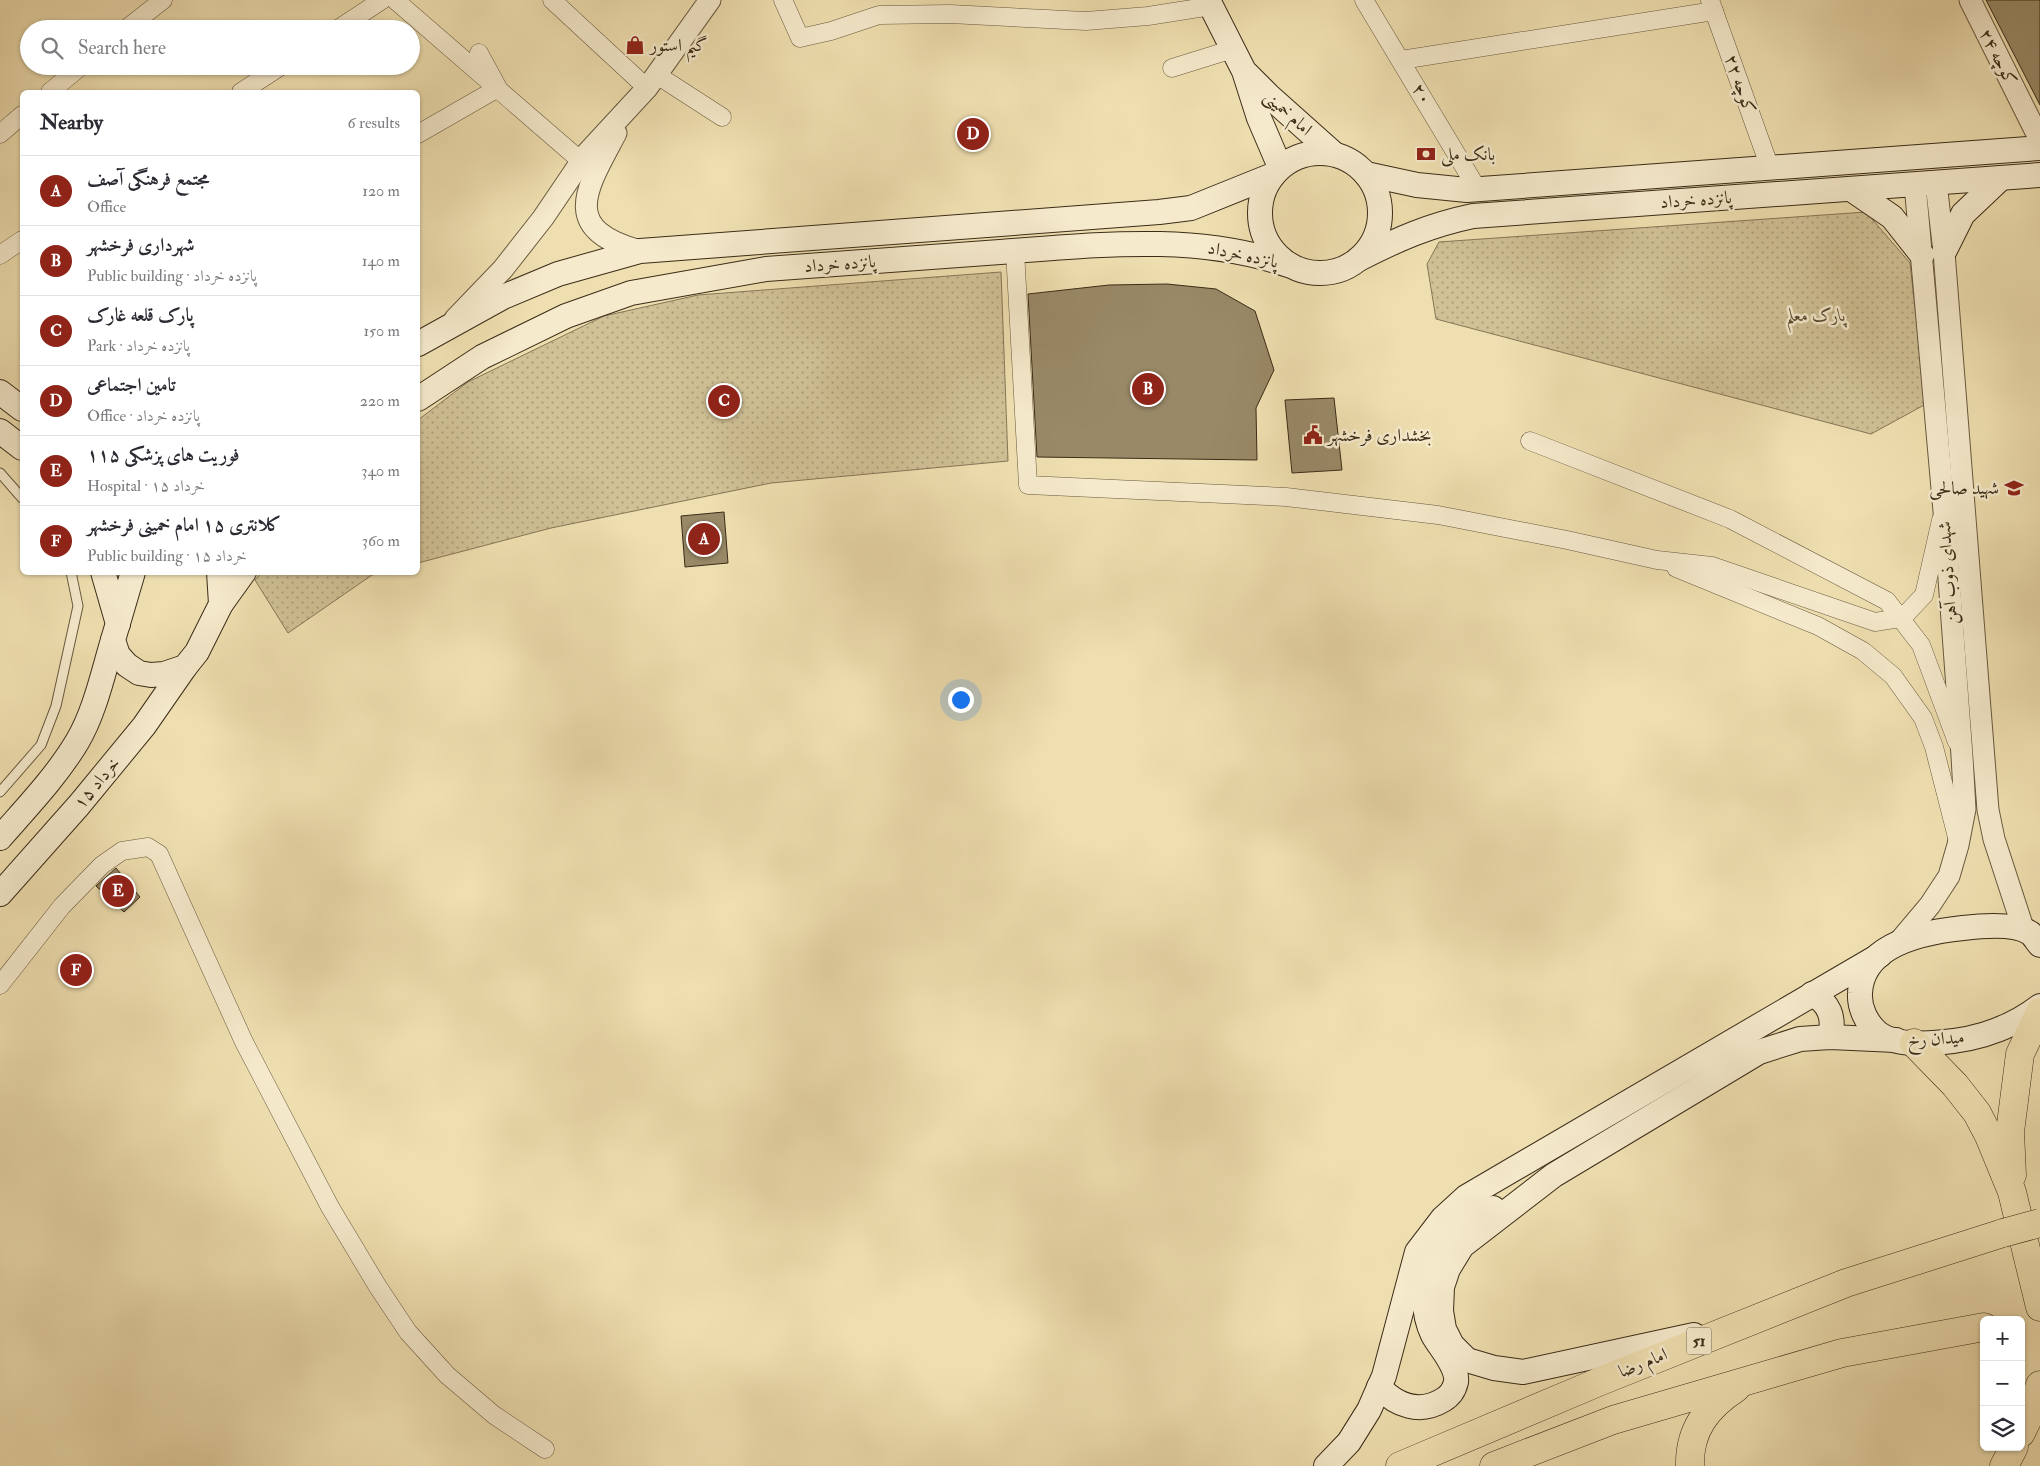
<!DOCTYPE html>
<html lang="en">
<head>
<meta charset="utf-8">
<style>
	body { margin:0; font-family:"IM FELL Double Pica",Amiri,serif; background:#f2f2f3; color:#2b2b33 }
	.controls { position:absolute; right:15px; bottom:15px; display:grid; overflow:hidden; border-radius:8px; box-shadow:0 1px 4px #0004 }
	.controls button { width:45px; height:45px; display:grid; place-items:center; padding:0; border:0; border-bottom:1px solid #e1e1e2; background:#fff; color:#2b2b33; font:25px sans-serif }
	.you { position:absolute; left:960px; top:699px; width:18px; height:18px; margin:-12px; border:4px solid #fff; border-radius:50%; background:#1a73e8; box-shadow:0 0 0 8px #1a73e833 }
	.badge { display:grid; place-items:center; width:32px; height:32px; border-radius:50%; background:#8f2418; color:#fff; font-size:16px; font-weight:700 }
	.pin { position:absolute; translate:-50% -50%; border:2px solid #fff; box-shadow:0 1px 5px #0006 }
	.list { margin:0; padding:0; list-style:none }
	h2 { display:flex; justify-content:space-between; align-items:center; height:65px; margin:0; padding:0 20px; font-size:21px }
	h2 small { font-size:16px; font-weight:400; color:#7c7c81 }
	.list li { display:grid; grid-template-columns:32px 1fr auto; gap:15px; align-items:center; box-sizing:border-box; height:70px; padding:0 20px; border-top:1px solid #e1e1e2 }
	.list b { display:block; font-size:19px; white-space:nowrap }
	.list p { margin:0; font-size:16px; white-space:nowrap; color:#7c7c81 }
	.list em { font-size:16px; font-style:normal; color:#7c7c81 }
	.icon { flex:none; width:28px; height:28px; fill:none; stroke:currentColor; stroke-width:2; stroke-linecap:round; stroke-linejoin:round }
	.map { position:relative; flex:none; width:2040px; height:1466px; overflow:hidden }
	.search { position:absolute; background:#fff; box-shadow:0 1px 4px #0004; left:20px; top:20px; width:400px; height:55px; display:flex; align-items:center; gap:12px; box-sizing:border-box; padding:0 18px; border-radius:28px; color:#7c7c81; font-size:19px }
	.panel { position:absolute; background:#fff; box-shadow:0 1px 4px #0004; left:20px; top:90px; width:400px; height:485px; border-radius:8px }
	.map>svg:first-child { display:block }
	.grass { fill:url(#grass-dots); stroke:#867657 }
	.building { fill:#998967; stroke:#3b2c18 }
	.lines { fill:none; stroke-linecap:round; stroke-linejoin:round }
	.service-casing { stroke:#68593e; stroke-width:11 }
	.minor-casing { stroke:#68593e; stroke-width:19 }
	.tertiary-casing { stroke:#68593e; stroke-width:23 }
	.secondary-casing { stroke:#3b2c18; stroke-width:26 }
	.trunk-casing { stroke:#3b2c18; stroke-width:29 }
	.service { stroke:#f5eacc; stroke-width:9 }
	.minor { stroke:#f5eacc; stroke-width:18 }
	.tertiary { stroke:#f5eacc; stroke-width:21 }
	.secondary { stroke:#f5eacc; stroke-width:24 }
	.trunk { stroke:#efdfb0; stroke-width:28 }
	.trunk-bridge-casing { stroke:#3b2c18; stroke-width:29; stroke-linecap:butt }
	.trunk-bridge { stroke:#efdfb0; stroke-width:28 }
	.labels { text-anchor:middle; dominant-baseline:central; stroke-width:5; stroke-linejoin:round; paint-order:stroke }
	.shield { fill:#f5eacc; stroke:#73654e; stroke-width:1 }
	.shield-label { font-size:16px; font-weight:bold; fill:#3b2c18 }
	.poi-label { font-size:18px; fill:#3b2c18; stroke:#f5eacc; text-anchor:start }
	.street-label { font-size:18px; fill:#3b2c18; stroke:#f5eacc }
	.park-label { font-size:18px; font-style:italic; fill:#594a31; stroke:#f5eacc }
</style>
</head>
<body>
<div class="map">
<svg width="2040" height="1466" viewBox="0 0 2040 1466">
	<defs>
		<pattern id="grass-dots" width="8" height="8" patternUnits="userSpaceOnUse" patternTransform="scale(1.25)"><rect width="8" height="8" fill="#d0c196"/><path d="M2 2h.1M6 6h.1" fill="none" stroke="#aa9d79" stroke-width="1.8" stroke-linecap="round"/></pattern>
	</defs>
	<rect width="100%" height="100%" fill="#efdfb0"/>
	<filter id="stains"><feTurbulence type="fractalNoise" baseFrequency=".004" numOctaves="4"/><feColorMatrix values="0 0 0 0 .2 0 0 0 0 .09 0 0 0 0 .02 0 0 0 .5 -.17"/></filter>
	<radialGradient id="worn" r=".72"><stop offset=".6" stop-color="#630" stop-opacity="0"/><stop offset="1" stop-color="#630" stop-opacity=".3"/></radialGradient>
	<!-- grass -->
	<g class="grass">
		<path d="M1866,212L1910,263L1926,404L1871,434L1436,319L1427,264L1439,242Z"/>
		<path d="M1001,272L1008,461L771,483L551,528L418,563V420L468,382L604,316L698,295Z"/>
		<path d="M262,572H382V573L372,575L288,633L255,580Z"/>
	</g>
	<!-- building -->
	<g class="building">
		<path d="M1986,0H2040V105Z"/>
		<path d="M1167,284L1216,289L1255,311L1274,370L1256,408L1257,460L1037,457L1028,294L1109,285Z"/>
		<path d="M1334,398L1342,470L1292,473L1285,400Z"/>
		<path d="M724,512L728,563L685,567L681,516Z"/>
		<path d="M116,868L140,897L124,912L96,886Z"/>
	</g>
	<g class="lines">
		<!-- service casing -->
		<g class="service-casing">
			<g id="service">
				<path d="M0,473L22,498"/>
				<path d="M0,792L41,745L56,706L78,606L71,572"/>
			</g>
		</g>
		<!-- minor casing -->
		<g class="minor-casing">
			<g id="minor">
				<path d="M395,0L581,161"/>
				<path d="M552,0L647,88"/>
				<path d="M783,0L800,38L831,31L879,15L950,14L1086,21L1148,16L1211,6"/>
				<path d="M1364,0L1478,190"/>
				<path d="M1710,0L1770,168"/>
				<path d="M126,29L163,0"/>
				<path d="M338,29L382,0"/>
				<path d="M1401,60L1714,11"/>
				<path d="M1172,68L1233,49"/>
				<path d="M657,75L722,117"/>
				<path d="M50,92L81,66"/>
				<path d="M241,92L281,66"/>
				<path d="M0,134L22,115"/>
				<path d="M418,134L498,88L479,53"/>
				<path d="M1015,251L1028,485L1286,497L1438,515L1567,540L1657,560L1712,566L1875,622L1894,619L1907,613L1924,595L1941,520"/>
				<path d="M0,255L22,240"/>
				<path d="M1530,441L1730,519L1887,601L1921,645L1957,742"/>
				<path d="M1676,568L1818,626L1863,651L1893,676L1923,718L1934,747L1958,841"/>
				<path d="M0,985L62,906L102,865L122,851L148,847L159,854L244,1042L330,1207L378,1287L408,1332L447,1375L494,1415L545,1449"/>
			</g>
		</g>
		<!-- tertiary casing -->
		<g class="tertiary-casing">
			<g id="tertiary">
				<path d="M1970,0L2040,140"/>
				<path d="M616,133C587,188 558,229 640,251"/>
				<path d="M1936,183L1944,252L1988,810L1994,839L2024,931"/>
				<path d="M455,319L503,269L543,218L587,153L647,88L710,0"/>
				<path d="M1898,943L1930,905L1949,876L1958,845L1965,809L1962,756L1944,511L1915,184"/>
			</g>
		</g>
		<!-- secondary casing -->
		<g class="secondary-casing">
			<g id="secondary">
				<path d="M1208,0L1244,71L1259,118L1280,167"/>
				<path d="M1247,74L1269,96L1334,154"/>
				<circle cx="1320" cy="213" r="60"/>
				<path d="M1366,174L1417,185L1467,190L2040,148"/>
				<path d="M1851,189L1892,217L1922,255"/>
				<path d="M1944,252L1963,214L2001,178"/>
				<path d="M1359,259C1398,239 1430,225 1473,216L2040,175"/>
				<path d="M418,344L503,297L558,274L640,251L1159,212L1191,208L1273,175"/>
				<path d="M0,392L22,409"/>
				<path d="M418,399L482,357L566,316L631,293L766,269C844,264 922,258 1000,252C1097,245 1195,233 1288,265"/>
				<path d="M0,431L22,448"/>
				<path d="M103,572L118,624"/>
				<path d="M133,572L113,640L118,655L127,665L139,673L151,675L164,674L185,667L197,652L221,604L219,572"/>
				<path d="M221,604L244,572"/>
				<path d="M0,838C27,807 56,777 77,742C95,712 103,673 113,640"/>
				<path d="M0,894L79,805L144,726L185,667"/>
				<path d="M2040,945C2037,942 2034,936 2030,933C2015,923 1980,926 1963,928C1924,932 1862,944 1860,993C1859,1008 1867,1024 1878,1033C1903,1052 1970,1041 1997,1030C2013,1024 2027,1016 2040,1006"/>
				<path d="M1812,994C1829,1003 1835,1017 1830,1037"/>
				<path d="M1694,1335L1523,1372L1494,1368L1467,1360L1452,1345L1444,1329L1441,1311L1442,1287L1448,1269L1462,1246L1554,1175L1759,1052L1800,1039L1830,1037L1896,1040"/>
				<path d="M1379,1387C1397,1406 1420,1414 1443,1400C1450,1396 1454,1391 1456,1382C1458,1366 1440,1348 1433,1335C1417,1302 1426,1254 1453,1229C1462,1221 1482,1214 1493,1208"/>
				<path d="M1326,1466L1349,1442L1369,1410L1384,1376L1417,1252L1443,1218L1466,1197L1880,955"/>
			</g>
		</g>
		<!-- trunk casing -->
		<g class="trunk-casing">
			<g id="trunk">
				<path d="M1914,1043L1955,1085L1977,1113L1989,1136L2012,1192L2040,1307"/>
				<path d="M2012,1175L2010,1132L2020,1054L2040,1012"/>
				<path d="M2021,1433L2031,1412L2040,1385"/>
				<path d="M1400,1466L1601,1381L1846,1283L2003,1233"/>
				<path d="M1494,1466L1613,1420L1842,1353L1984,1327"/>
				<path d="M1690,1466C1689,1430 1707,1407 1736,1388"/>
				<path d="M2004,1466L2014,1447"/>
			</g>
		</g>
		<!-- service -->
		<use href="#service" class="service"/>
		<!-- minor -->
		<use href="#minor" class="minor"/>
		<!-- tertiary -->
		<use href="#tertiary" class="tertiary"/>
		<!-- secondary -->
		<use href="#secondary" class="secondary"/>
		<!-- trunk -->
		<use href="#trunk" class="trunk"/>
		<!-- trunk-bridge casing -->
		<g class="trunk-bridge-casing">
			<path id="trunk-bridge" d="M2003,1233L2040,1223"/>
		</g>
		<!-- trunk-bridge -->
		<use href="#trunk-bridge" class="trunk-bridge"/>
	</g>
	<!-- icons -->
	<defs>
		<g id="shop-bare" transform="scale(1.5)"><path d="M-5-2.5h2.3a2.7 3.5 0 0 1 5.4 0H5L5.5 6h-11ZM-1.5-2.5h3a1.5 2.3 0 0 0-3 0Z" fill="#8f2418" stroke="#f5eacc" stroke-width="2.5" paint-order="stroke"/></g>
		<g id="bank-bare" transform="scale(1.5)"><path d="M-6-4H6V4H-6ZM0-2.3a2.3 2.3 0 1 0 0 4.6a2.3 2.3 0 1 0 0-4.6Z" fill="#8f2418" stroke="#f5eacc" stroke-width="2.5" paint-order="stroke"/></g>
		<g id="civic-bare" transform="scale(1.5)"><path d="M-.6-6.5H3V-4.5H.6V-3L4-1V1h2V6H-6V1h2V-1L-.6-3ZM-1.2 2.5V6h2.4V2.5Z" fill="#8f2418" stroke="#f5eacc" stroke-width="2.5" paint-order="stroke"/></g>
		<g id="school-bare" transform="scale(1.5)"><path d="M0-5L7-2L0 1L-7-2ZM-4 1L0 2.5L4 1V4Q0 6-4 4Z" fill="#8f2418" stroke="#f5eacc" stroke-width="2.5" paint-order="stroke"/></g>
	</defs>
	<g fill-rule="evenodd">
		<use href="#shop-bare" x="635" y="45"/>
		<use href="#bank-bare" x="1426" y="154"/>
		<use href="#civic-bare" x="1313" y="435"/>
		<use href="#school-bare" x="2014" y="488"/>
	</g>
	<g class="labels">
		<!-- shield labels -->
		<rect class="shield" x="1686.5" y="1327.5" width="25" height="27" rx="4"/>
		<g class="shield-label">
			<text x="1699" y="1341">51</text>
		</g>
		<!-- poi labels -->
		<g class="poi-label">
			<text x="650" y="45">گیم استور</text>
			<text x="1441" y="154">بانک ملی</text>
			<text x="1328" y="435">بخشداری فرخشهر</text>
			<text x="1999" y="488" text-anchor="end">شهید صالحی</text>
		</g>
		<!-- street labels -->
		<g class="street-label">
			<text transform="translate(1998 57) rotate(63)">کوچه ۲۴</text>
			<text transform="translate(1740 84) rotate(71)">کوچه ۲۲</text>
			<text transform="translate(1422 94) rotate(59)">۲۰</text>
			<text transform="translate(1288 113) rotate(42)">امام خمینی</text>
			<text transform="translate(1696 200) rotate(-4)">پانزده خرداد</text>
			<text transform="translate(1243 255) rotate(12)">پانزده خرداد</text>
			<text transform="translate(840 264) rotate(-4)">پانزده خرداد</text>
			<text transform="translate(1948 573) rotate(-94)">شهدای ذوب آهن</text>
			<text transform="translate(97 783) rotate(-50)">۱۵ خرداد</text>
			<text transform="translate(1936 1039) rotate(-3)">میدان رخ</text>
			<text transform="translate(1643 1363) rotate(-22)">امام رضا</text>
		</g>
		<!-- park labels -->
		<g class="park-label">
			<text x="1816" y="315">پارک معلم</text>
		</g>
	</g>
	<rect width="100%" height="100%" filter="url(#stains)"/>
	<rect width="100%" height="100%" fill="url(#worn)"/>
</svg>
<div class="controls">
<button>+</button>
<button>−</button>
<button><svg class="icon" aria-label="layers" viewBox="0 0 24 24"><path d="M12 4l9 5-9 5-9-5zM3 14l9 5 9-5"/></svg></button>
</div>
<div class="you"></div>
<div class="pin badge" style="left:704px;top:539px">A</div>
<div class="pin badge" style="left:1148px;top:389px">B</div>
<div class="pin badge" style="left:724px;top:401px">C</div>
<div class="pin badge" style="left:973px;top:134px">D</div>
<div class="pin badge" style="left:118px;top:891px">E</div>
<div class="pin badge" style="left:76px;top:970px">F</div>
<div class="search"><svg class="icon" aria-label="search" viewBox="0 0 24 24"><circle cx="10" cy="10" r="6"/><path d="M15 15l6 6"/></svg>Search here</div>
<section class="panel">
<h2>Nearby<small>6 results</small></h2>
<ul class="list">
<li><span class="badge">A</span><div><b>مجتمع فرهنگی آصف</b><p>Office</p></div><em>120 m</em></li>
<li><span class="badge">B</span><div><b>شهرداری فرخشهر</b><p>Public building · پانزده خرداد</p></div><em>140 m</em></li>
<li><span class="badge">C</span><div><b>پارک قلعه غارک</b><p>Park · پانزده خرداد</p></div><em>150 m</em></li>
<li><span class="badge">D</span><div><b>تامین اجتماعی</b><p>Office · پانزده خرداد</p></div><em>220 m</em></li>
<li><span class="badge">E</span><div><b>فوریت های پزشکی ۱۱۵</b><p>Hospital · ۱۵ خرداد</p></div><em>340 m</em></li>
<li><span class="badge">F</span><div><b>کلانتری ۱۵ امام خمینی فرخشهر</b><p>Public building · ۱۵ خرداد</p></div><em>360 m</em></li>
</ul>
</section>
</div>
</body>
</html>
